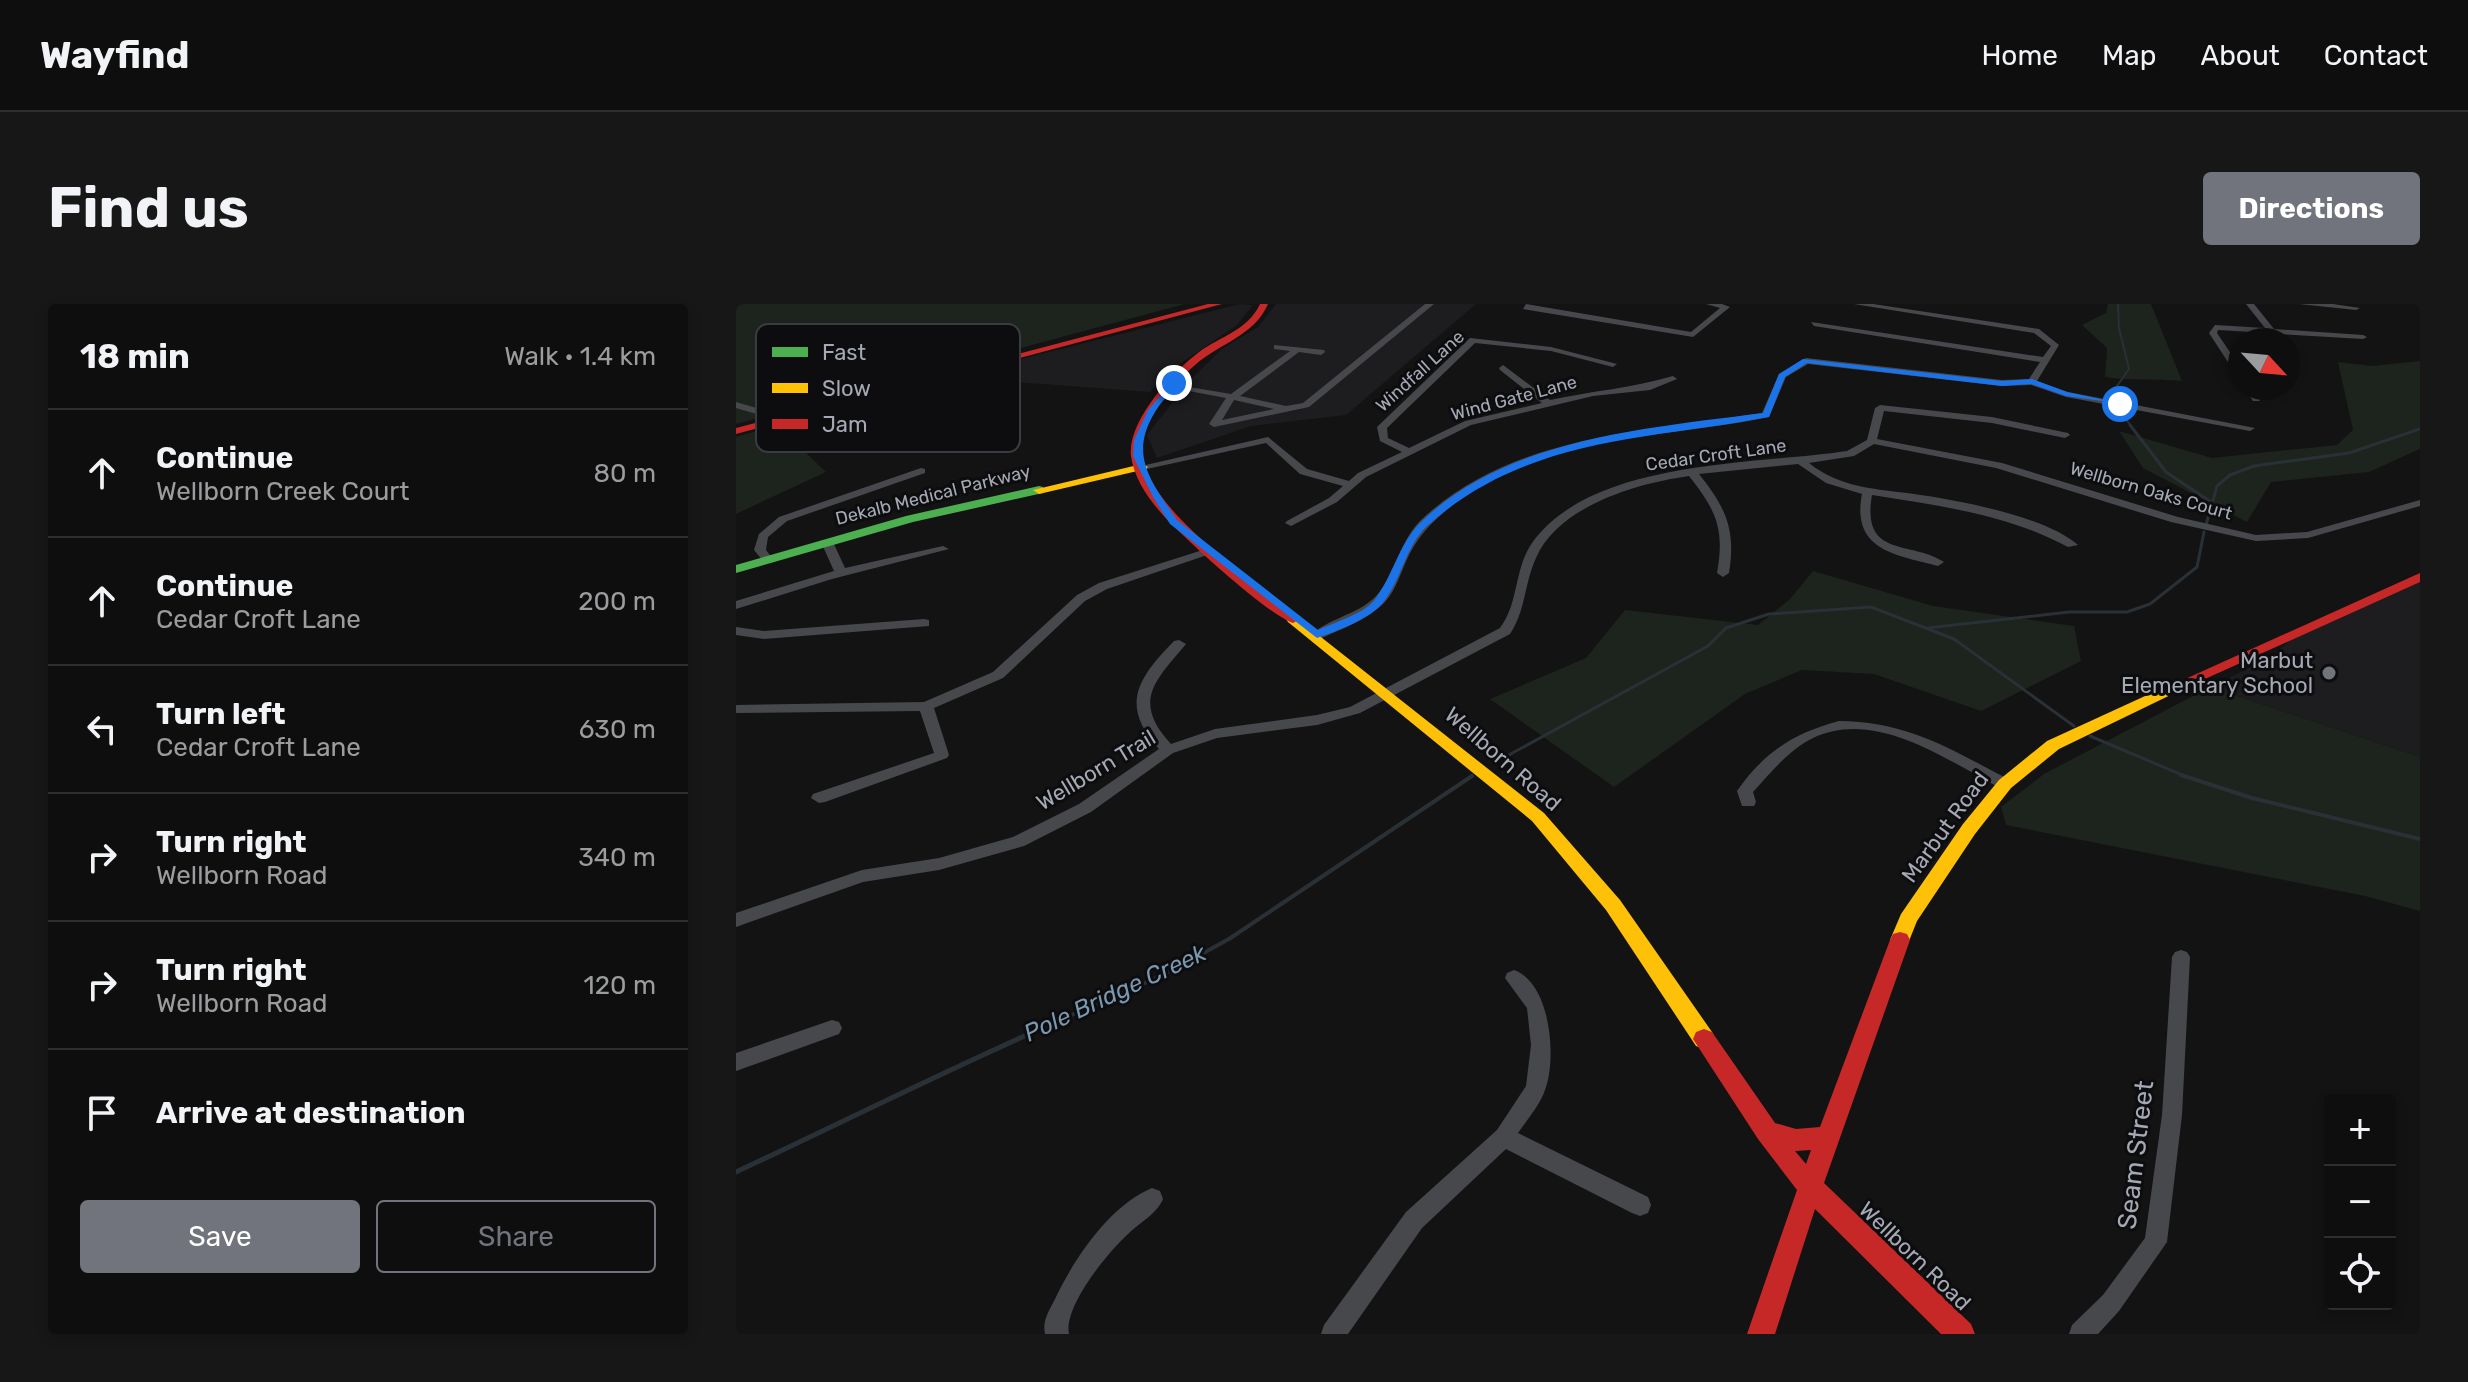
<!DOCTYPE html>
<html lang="en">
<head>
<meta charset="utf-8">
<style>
	body { margin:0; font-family:Rubik,sans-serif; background:#171717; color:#f1f3f6 }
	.controls { position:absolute; right:24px; bottom:24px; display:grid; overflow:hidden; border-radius:8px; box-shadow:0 4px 12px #0003 }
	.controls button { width:72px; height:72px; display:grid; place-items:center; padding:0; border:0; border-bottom:2px solid #2e2e2e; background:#0e0e0e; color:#f1f3f6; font:40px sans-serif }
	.compass { position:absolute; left:1492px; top:24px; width:72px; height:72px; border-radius:50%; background:#0e0e0e; box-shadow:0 4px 12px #0003; rotate:116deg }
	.stop { position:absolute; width:24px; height:24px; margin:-18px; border:6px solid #1a73e8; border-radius:50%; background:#fff }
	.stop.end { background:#1a73e8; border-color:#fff; box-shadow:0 2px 8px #0008 }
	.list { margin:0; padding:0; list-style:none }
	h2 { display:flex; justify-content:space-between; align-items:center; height:104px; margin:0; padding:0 32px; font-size:34px }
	h2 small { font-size:26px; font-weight:400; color:#9b9c9e }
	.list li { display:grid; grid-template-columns:52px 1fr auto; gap:24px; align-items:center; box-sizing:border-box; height:128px; padding:0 32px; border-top:2px solid #2e2e2e }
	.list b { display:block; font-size:30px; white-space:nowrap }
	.list p { margin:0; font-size:26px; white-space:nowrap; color:#9b9c9e }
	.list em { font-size:26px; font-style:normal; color:#9b9c9e }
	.actions { display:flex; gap:16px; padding:24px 32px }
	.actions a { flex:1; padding:18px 0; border:2px solid #71747c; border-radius:8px; text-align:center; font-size:28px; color:#71747c }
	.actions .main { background:#71747c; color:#fff }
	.icon { flex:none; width:44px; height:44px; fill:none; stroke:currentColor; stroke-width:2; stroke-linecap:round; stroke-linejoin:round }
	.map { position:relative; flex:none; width:1684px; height:1030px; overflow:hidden; border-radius:8px }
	header { display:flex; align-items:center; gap:48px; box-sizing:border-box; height:112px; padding:0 40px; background:#0e0e0e; border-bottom:2px solid #2e2e2e }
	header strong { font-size:38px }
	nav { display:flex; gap:44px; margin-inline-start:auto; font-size:28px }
	.intro { display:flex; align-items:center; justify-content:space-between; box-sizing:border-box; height:192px; padding:0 48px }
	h1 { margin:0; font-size:56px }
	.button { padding:20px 36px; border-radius:8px; background:#71747c; color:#fff; font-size:28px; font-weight:700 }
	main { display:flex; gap:48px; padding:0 48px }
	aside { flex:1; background:#0e0e0e; border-radius:8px; box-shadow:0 4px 12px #0003 }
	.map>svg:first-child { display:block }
	.built { fill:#1d1d1f }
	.green { fill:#1d231d }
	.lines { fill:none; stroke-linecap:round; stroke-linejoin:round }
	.stream-far3 { stroke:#293036; stroke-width:2 }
	.stream-far2 { stroke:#293036; stroke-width:3 }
	.stream-far1 { stroke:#293036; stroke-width:4 }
	.stream { stroke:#293036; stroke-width:5 }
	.street { fill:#47484c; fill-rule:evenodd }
	.fast { fill:#4caf50; fill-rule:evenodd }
	.slow { fill:#ffc107; fill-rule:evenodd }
	.jam { fill:#c62828; fill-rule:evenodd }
	.route { fill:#1a73e8 }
	.poi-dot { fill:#71747c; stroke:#0d0d0f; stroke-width:3 }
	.labels { text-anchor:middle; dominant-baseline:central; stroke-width:6; stroke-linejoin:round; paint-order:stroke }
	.far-street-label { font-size:18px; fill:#a4a9b4; stroke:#0d0d0f }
	.poi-label { font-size:22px; fill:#a4a9b4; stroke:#0d0d0f; text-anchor:end }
	.street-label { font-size:22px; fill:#a4a9b4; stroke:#0d0d0f }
	.water-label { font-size:24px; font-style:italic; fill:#7a98af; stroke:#0d0d0f }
	.near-street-label { font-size:26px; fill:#a4a9b4; stroke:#0d0d0f }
	.key { fill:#0d0d0f; stroke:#3a3c41; stroke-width:2 }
	.key-label { font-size:22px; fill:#a4a9b4 }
</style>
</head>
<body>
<header>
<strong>Wayfind</strong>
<nav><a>Home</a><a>Map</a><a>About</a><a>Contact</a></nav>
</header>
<div class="intro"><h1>Find us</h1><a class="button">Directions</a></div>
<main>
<aside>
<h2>18 min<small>Walk · 1.4 km</small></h2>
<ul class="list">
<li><svg class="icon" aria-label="ahead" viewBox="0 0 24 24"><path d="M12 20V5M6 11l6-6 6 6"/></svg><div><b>Continue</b><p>Wellborn Creek Court</p></div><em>80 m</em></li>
<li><svg class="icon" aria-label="ahead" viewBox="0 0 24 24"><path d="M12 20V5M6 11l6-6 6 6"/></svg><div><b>Continue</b><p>Cedar Croft Lane</p></div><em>200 m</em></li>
<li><svg class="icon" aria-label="left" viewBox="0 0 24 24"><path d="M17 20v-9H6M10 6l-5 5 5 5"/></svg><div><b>Turn left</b><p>Cedar Croft Lane</p></div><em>630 m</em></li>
<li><svg class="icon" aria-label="right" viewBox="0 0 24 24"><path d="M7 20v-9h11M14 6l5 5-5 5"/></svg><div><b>Turn right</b><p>Wellborn Road</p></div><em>340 m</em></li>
<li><svg class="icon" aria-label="right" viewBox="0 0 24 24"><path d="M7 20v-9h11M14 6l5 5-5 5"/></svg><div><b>Turn right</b><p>Wellborn Road</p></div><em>120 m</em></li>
<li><svg class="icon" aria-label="arrive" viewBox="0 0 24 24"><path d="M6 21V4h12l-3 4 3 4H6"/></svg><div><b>Arrive at destination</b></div></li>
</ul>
<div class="actions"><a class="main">Save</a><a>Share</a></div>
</aside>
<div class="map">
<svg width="1684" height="1030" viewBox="0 0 1684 1030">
	<rect width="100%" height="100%" fill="#131313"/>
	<!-- built -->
	<g class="built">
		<path d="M504,0L517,1L501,21L430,69L414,88L215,73Z"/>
		<path d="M540,0H740L610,111L515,122L421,154L411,131L454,76L486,45L522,23Z"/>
		<path d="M1684,274V453L1474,383L1532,355L1573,320Z"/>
	</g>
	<!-- green -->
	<g class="green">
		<path d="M0,0H449L0,120Z"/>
		<path d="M1372,0H1415L1446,77C1419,74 1395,77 1369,73L1371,44L1346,21L1370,9Z"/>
		<path d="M1684,57V145L1633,168L1535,178L1511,218L1407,164L1383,127L1476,154L1601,141L1617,126L1602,58L1636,62Z"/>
		<path d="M41,121L90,168L0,210V133Z"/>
		<path d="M1077,267L1197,302L1338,322L1345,357L1245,407L1138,370L1066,366L1009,390L878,483L754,395L850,354L889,306L1022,321L1054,295Z"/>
		<path d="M1474,383L1684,453V607L1629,592L1270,521L1265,503L1308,470Z"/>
	</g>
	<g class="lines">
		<!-- stream-far3 -->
		<g class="stream-far3">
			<path d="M1376,89L1393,65L1383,24L1382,0"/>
			<path d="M1382,105L1396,123"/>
		</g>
		<!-- stream-far2 -->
		<g class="stream-far2">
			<path d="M1394,121L1430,168L1475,198"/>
			<path d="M1470,221L1481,182L1494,171L1518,162L1613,149L1684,125"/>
			<path d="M1191,324L1333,308H1391L1414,300L1461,263L1468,228"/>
			<path d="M1354,432L1451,473"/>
			<path d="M771,452L972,342L990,324L1033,310L1135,303L1218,335L1338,422"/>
		</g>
		<!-- stream-far1 -->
		<g class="stream-far1">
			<path d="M1445,471L1516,494L1684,535"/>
			<path d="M315,720L429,670L493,635L736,472"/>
		</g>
		<!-- stream -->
		<path class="stream" d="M0,868C107,818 212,765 320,718"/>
		<!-- street -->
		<g class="street">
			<path d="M689,0H698L573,103L478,123L473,120L490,94L431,83L435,80L495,90L554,47L538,45V41L588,46L589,48L585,51L563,48L504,92L550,102L567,99ZM498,96L538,105L486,116Z"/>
			<path d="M790,0L955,28L984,4L970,0H986L994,3L957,33L787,5Z"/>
			<path d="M1118,0H1137L1303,25L1323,41L1301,77L1332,88L1519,124L1514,127L1330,93L1295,81L1266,82L1072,60L1050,73L1033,113C935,134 805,130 723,196C704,211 686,226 674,249C666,264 661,285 649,298C633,315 607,324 586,334L581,335L575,331C592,315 619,311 637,295C655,280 663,238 684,217C775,130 909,128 1026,109L1043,70L1070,54L1266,76L1293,75L1304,58L1078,22L1075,18L1307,53L1315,42L1298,29Z"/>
			<path d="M1510,0H1518L1538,25L1627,31L1631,33L1627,35L1542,30L1538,32L1533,29L1482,26L1481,29L1504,63V73L1501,72L1473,29L1479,21L1529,24Z"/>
			<path d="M1563,0H1597L1624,4L1620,6Z"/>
			<path d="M734,34L815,43L881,60L877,63L815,47L739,39L651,124L652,134L673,144L729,117L806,99L764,66L763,64L767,61L814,96C855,87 897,84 937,72L941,75L914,86L857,92L735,121L630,173L601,198L555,222L549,219L551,217L593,194L607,182L564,170L530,139L406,166L401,163L532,133L571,165L613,177L622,169L666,148L644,137L641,123Z"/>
			<path d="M1509,84H1517L1525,95L1523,97H1517Z"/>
			<path d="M0,98L34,108L40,117L32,119L27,112L0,104Z"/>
			<path d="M1144,101L1256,113L1332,129L1334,131L1329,134L1256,119L1148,107L1141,135L1266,159L1442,213L1520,231L1571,228L1684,196V202L1572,234L1520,237L1435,218L1260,164L1138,140L1118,152L1073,159C1104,184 1141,185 1178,190C1221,196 1309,212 1342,241L1332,243C1271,210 1204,202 1136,191C1125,255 1175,236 1208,258L1202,262C1159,251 1115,246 1126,190L1090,179L1062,160L963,170C990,204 1000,225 993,269L987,273L981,269C989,225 980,206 953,172C902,179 822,202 800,254C788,280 790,306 774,330L624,409L581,421L481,434L437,449L355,508L288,542L203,566L127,578L0,623V609L126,566L203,554L277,533L343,500L423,445C383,401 402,374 438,337L443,336L450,340C420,376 395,397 435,440L479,425L581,411L614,403L764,324C783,299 778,265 796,239C856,155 1018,161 1111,147L1131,136L1139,104Z"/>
			<path d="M185,164L189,165V169L51,217L32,233L30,246L37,255L35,257H27L18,246L23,230L43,213Z"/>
			<path d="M91,235L97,238L109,264L207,242L213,245L96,275L0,305V297L98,267L85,238Z"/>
			<path d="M473,244L479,247L477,249L371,285L349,297L267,374L198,404L213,451L211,454L89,498L83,499L75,494L77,490L198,449L184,407L0,409V401L188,398L257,368L341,291L363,279Z"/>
			<path d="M188,315L193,316V322L28,335L0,331V323L28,327Z"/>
			<path d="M1103,417C1171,417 1216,446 1274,476L1277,480L1274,484H1264C1211,456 1139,404 1077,434C1053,446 1035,468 1017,488L1020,498L1018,502H1006L1001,487C1028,448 1058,429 1103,417Z"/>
			<path d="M1445,646L1451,648L1454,653L1446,811L1431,938L1383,1007L1362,1030H1333L1336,1021L1367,991L1409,934L1426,811L1436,653L1439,648Z"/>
			<path d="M778,666C815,679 821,755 809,786C804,801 791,816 782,829L912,893L915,901L912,909L904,912L896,909L770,845L686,924L612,1030H585L588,1021L670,908L761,826L790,782L795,741L791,704L769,674L771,669Z"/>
			<path d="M96,716L103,718L106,724L103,730L0,767V749Z"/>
			<path d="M416,884L424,887L427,895C421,910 403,919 392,930C372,948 327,1003 333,1030H309C306,1017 313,1007 319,995C338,955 373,902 416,884Z"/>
		</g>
		<!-- fast -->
		<path class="fast" d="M303,182L307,183V189L177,218L0,269V261L170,212Z"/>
		<!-- slow -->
		<g class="slow">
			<path d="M406,160L412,163L410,165L303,190L297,186Z"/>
			<path d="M557,311L808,509L884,596L976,728L979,735L976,742L968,745L960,742L870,606L796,517L552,318L550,315Z"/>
			<path d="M1444,376L1449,378L1452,381L1449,384L1323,445L1275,484L1239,530L1181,617L1171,642L1164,644L1157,642L1154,636L1165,610L1227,520L1263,476L1311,437Z"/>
		</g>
		<!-- jam -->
		<g class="jam">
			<path d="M472,0H486L0,130V124Z"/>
			<path d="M524,0H532C518,32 484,39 459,61C437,81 410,111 406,141C400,199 521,280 562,312L564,315L557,319C535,312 467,251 448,232C426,212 399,183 395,152C391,117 437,68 463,48C485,32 512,26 524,0Z"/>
			<path d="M1684,269V278L1449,384H1439L1436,381Z"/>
			<path d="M1164,628L1171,630L1174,636L1088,879L1235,1020L1239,1030H1205L1079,905L1039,1030H1011L1061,886L1022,835L957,735L960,728L968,725L976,728L1039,819L1060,825L1084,823L1154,636L1157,630ZM1075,846L1070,860L1059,847H1060Z"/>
		</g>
	</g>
	<!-- route -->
	<path class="route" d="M1067,55L1266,77L1296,75L1331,88L1388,100L1330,92L1295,80L1266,82L1071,59L1049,73L1033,113C910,136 790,133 691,222C670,242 666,273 649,296C637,314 601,327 581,334L434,220L417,193L397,152L398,136L412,106L436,78H441C437,88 425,97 419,108C392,152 416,178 441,216L582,326C599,318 629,310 640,294C657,271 663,241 683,220C769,134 913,124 1027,109L1043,70Z"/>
	<!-- markers -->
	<circle class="poi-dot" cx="1593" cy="369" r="8"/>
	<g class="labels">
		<!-- far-street labels -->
		<g class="far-street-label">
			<text transform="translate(684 67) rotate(-42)">Windfall Lane</text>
			<text transform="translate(778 94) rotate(-15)">Wind Gate Lane</text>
			<text transform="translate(980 151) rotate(-8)">Cedar Croft Lane</text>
			<text transform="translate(1415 187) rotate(16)">Wellborn Oaks Court</text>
			<text transform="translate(197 191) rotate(-14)">Dekalb Medical Parkway</text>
		</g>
		<!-- poi labels -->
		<g class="poi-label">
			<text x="1577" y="356">Marbut<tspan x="1577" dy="25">Elementary School</tspan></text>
		</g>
		<!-- street labels -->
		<g class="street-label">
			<text transform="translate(767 455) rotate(41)">Wellborn Road</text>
			<text transform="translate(360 466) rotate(-31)">Wellborn Trail</text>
			<text transform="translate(1209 523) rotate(-54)">Marbut Road</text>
			<text transform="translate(1179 952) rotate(44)">Wellborn Road</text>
		</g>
		<!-- water labels -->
		<g class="water-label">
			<text transform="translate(379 689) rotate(-25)">Pole Bridge Creek</text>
		</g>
		<!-- near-street labels -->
		<g class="near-street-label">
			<text transform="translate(1400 851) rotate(-83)">Seam Street</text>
		</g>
	</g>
	<!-- legend -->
	<rect x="20" y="20" width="264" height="128" rx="12" class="key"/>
	<rect x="36" y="43" width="36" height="10" fill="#4caf50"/>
	<rect x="36" y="79" width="36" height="10" fill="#ffc107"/>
	<rect x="36" y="115" width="36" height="10" fill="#c62828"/>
	<g class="key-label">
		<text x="86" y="56">Fast</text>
		<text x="86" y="92">Slow</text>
		<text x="86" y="128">Jam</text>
	</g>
</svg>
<div class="controls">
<button>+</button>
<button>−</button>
<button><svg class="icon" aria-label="locate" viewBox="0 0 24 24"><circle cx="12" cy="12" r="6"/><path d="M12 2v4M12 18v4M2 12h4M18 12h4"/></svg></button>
</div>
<svg class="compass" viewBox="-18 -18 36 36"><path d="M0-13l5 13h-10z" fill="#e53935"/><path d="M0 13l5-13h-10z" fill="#9b9c9e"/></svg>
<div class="stop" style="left:1384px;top:100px"></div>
<div class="stop end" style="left:438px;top:79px"></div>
</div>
</main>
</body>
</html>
